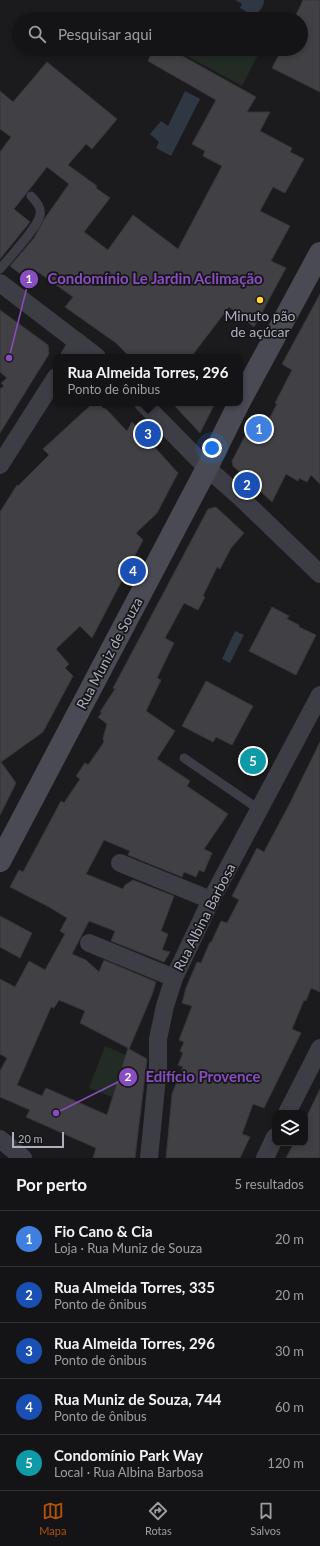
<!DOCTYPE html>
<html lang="pt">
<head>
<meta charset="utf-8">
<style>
	body { margin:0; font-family:Lato,sans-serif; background:#212123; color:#f1f3f6 }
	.controls { position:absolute; right:12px; bottom:12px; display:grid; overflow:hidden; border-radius:8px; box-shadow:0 2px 6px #0003 }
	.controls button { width:36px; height:36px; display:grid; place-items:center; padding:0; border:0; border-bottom:1px solid #333335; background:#141416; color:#f1f3f6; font:20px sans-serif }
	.scale { position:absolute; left:12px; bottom:10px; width:52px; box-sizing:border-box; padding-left:4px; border:2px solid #adafbe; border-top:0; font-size:11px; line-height:14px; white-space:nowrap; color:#adafbe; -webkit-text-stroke:3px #161619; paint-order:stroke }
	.you { position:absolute; left:212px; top:448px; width:14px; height:14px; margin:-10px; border:3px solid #fff; border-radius:50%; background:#1a73e8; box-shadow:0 0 0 6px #1a73e833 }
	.badge { display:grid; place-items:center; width:26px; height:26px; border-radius:50%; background:#b45309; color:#fff; font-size:13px; font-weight:700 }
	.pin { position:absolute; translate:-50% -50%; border:2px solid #fff; box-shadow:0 1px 4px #0006 }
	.popup { position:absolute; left:53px; top:354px; width:190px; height:52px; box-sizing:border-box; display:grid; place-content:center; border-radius:8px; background:#141416; filter:drop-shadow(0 1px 3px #0005); font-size:13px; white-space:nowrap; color:#9d9ea1 }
	.popup b { font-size:15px; color:#f1f3f6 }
	.popup::after { content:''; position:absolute; left:50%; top:100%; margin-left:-8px; border:8px solid transparent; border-top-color:#141416 }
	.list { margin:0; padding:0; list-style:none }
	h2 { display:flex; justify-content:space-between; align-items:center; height:52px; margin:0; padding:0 16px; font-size:17px }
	h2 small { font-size:13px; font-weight:400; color:#9d9ea1 }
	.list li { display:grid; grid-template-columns:26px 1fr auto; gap:12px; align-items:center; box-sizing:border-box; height:56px; padding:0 16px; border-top:1px solid #333335 }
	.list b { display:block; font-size:15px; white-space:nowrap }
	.list p { margin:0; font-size:13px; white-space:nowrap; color:#9d9ea1 }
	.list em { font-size:13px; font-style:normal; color:#9d9ea1 }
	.icon { flex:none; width:22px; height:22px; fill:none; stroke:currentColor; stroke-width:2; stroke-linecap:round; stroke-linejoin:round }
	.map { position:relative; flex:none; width:320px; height:1158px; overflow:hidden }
	.search { position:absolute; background:#141416; box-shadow:0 2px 6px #0003; left:12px; right:12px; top:12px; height:44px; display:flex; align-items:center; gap:10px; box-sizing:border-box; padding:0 14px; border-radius:22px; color:#9d9ea1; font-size:15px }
	.sheet { height:332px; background:#141416 }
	nav { display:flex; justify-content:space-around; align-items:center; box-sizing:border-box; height:56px; border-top:1px solid #333335; background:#141416; font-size:11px; color:#9d9ea1 }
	nav a { display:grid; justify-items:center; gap:2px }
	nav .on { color:#b45309 }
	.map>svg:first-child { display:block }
	.green { fill:#222c25 }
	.water { fill:#2f3743 }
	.building { fill:#404045; stroke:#35353a; fill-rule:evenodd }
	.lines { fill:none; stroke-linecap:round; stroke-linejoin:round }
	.lane { stroke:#3d3d45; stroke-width:9 }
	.street { stroke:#3d3d45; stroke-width:18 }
	.secondary { stroke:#494a53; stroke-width:22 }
	.poi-dot { fill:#ffd831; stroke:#161619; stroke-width:1.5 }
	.labels { text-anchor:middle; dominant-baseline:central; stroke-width:3.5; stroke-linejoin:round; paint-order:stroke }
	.poi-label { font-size:14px; fill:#adafbe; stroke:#161619 }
	.street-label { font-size:14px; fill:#adafbe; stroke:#161619 }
	.leader { fill:none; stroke:#884dbf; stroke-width:1.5 }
	.callout-dot { fill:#884dbf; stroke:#161619; stroke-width:1.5 }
	.mark-label { font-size:12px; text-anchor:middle; font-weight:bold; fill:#fff }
	.callout-label { font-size:15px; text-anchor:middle; font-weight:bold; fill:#884dbf; stroke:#161619; stroke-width:3.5; stroke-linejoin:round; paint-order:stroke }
</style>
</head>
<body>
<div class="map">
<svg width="320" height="1158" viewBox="0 0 320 1158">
	<rect width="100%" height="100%" fill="#1b1b1d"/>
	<!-- green -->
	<g class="green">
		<path d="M190,49H261L242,86L187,56Z"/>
		<path d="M105,1046L126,1055L112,1097L89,1088Z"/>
	</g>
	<!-- water -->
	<g class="water">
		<path d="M235,0H264C264,8 259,14 250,14L240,8L242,4Z"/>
		<path d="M185,91L200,99L171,156L156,148L159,142L150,134L161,121L168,126Z"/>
		<path d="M235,631L244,635L230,663L222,659Z"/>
	</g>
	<!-- building -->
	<g class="building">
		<path d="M303,0H320V92L272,68L282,49H301V19H294Z"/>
		<path d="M153,49H170L256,97L247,112H270L260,131L292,148L290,152L304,159L285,193L273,187L260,211L290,226L271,261L286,268L254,327L229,307L191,357H130L116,343L65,307L73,297L38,272L31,282L10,266L34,238L45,218L69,184L47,167L14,209L30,222L0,259V152L11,137L0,129V91L13,102L47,62L117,119L92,149L86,144L68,165L97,186L96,188L110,198L84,232L108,250L133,215L178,249L222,166L203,156L205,151L192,144L216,100L148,61Z"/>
		<path d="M320,294V484L311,475L307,482L299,478L298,481L286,474L272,502L233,466L232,461L245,436L256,442L267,423L277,404L275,403L292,370L282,364Z"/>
		<path d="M0,310L48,345L49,354L0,433V389L4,386L1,383L7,378L0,372Z"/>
		<path d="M93,403H98L104,409L105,408L127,431L132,422L178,473L157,513L136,533L143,540L92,638L80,626L56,649L69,664L65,668L73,676L43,732L1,762L16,783L0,815V512L17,485L18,486L49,455L43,449Z"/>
		<path d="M172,403H215L200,433Z"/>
		<path d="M216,507L244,533L231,548L220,569L217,567L203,596L205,597L198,610L184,603L165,638L174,643L157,678L161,680L146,711L175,731L157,759L190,781L187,786L228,814L204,849L212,853L204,872L199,870L196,877L184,872L182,877L128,855L130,851L104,840L86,874L123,889L125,885L133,880L174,896L161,931L168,934L162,950L170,952L164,962L111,941L115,931L89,921L72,954L86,960L99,972L104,960L156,982L152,995L129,1049L147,1059L135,1158H93L96,1148L26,1117L30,1110L0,1097V1071L7,1058L0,1054V979L15,987L29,961L45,970L65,934L60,931L67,918L49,907L10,887L19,870L23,872L61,801L64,803L80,779L76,776L85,763L88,765L104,742L103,738L107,724L98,717L102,713L100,712L115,689L113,688L120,675L208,509ZM59,1000L85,1011L80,1023L128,1048L107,1115L46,1088L42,1096L17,1085L51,1007L54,1008Z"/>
		<path d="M272,607L289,616L287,619L299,625V627L316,635L296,675L249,651Z"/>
		<path d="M206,681L253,706L232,745L216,737L213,742L182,726Z"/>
		<path d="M320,742V992L311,988L306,1001L304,1000L292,1029L301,1033L264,1108L253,1104L242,1134L250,1137L240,1158H166L172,1094L183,1067L178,1065L183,1053L180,1051L184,1042L179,1040L192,1006L182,1003L186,988L197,962L201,963L210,942L211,943L221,921L227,923L239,900L232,896L257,848L264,852L290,803Z"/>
		<path d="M0,916L32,933L20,958L0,947Z"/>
		<path d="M320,1089V1158H286L294,1143H305V1120Z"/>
	</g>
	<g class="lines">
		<!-- lane -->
		<g class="lane">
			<path d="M0,269C9,258 38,227 40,215C42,208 36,201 31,196"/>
			<path d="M184,758L260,810"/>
		</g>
		<!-- street -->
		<g class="street">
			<path d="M0,283L97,357"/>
			<path d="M69,357L78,342"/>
			<path d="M143,403L207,468L240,497L320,574"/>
			<path d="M0,465L56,377"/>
			<path d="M120,863L211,900"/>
			<path d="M89,943L174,978"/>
			<path d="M287,1113L320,1048"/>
			<path d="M0,1139L23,1158"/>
			<path d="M149,1158L158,1067V1039L165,1006L174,978L211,900L320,695"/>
			<path d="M265,1158L275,1137"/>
		</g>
		<!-- secondary -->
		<g class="secondary">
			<path d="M240,401L320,253"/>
			<path d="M0,861L207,468L239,403"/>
		</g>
	</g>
	<!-- markers -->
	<circle class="poi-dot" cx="260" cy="300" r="4"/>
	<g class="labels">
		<!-- poi labels -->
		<g class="poi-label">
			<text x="260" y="315">Minuto pão<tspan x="260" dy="16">de açúcar</tspan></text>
		</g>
		<!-- street labels -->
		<g class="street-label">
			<text transform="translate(109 653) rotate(-62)">Rua Muniz de Souza</text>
			<text transform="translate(204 917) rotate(-63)">Rua Albina Barbosa</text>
		</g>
	</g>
	<!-- callouts -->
	<path class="leader" d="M9 358L29 279M56 1113L128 1077"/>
	<g class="callout-dot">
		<circle cx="9" cy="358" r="4"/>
		<circle cx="56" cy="1113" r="4"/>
		<circle cx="29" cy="279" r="10"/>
		<circle cx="128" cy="1077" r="10"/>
	</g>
	<g class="mark-label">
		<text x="29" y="283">1</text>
		<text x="128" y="1081">2</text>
	</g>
	<g class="callout-label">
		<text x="155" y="284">Condomínio Le Jardin Aclimação</text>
		<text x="203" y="1082">Edifício Provence</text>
	</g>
</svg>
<div class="controls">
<button><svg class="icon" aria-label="layers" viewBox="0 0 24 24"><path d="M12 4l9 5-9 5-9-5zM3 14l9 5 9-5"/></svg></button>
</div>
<div class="scale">20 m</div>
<div class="you"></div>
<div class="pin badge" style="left:259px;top:429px;background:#3f7fe0">1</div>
<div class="pin badge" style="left:247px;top:485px;background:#1a4fb4">2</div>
<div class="pin badge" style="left:148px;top:434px;background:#1a4fb4">3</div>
<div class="popup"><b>Rua Almeida Torres, 296</b>Ponto de ônibus</div>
<div class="pin badge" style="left:133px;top:571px;background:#1a4fb4">4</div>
<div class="pin badge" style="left:253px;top:761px;background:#0f9aa8">5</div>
<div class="search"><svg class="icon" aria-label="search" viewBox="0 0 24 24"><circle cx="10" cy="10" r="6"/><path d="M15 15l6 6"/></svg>Pesquisar aqui</div>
</div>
<section class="sheet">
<h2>Por perto<small>5 resultados</small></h2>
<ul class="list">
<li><span class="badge" style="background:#3f7fe0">1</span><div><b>Fio Cano &amp; Cia</b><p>Loja · Rua Muniz de Souza</p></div><em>20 m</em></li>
<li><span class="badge" style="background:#1a4fb4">2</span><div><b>Rua Almeida Torres, 335</b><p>Ponto de ônibus</p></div><em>20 m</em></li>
<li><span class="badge" style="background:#1a4fb4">3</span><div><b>Rua Almeida Torres, 296</b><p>Ponto de ônibus</p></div><em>30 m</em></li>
<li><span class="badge" style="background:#1a4fb4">4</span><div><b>Rua Muniz de Souza, 744</b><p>Ponto de ônibus</p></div><em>60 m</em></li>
<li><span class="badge" style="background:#0f9aa8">5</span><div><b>Condomínio Park Way</b><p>Local · Rua Albina Barbosa</p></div><em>120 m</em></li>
</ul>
</section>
<nav>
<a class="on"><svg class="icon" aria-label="map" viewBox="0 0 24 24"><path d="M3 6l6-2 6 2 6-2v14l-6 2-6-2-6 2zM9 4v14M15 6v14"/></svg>Mapa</a>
<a><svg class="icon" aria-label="directions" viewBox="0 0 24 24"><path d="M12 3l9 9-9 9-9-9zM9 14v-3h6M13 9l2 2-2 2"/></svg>Rotas</a>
<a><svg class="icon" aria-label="saved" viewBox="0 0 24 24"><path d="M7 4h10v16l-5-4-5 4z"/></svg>Salvos</a>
</nav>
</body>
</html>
